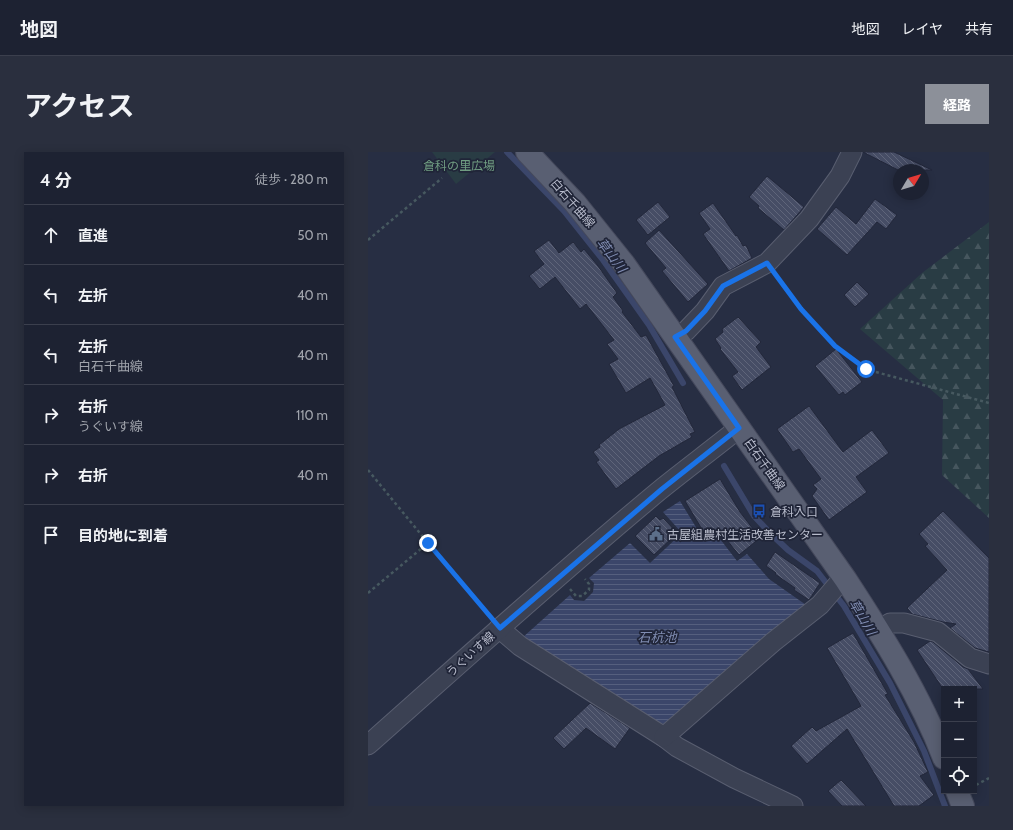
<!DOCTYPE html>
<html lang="ja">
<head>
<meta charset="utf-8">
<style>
	body { margin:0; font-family:Cabin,"Noto Sans JP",sans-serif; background:#2a2f3e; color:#f1f3f6 }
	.controls { position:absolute; right:12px; bottom:12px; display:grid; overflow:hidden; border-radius:0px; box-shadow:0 2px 10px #0003 }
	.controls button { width:36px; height:36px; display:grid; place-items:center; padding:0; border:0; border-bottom:1px solid #3b3f4d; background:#1d2232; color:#f1f3f6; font:20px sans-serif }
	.compass { position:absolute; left:525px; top:12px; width:36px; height:36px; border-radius:50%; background:#1d2232; box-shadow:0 2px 10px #0003; rotate:52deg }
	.stop { position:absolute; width:12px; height:12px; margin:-9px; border:3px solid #1a73e8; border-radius:50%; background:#fff }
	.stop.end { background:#1a73e8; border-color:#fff; box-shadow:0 1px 4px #0008 }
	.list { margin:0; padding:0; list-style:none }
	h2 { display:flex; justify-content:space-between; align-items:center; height:52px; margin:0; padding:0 16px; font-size:17px }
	h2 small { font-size:13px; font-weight:400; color:#a0a4ac }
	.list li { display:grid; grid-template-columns:26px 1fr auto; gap:12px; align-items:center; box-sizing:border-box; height:60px; padding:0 16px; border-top:1px solid #3b3f4d }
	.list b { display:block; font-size:15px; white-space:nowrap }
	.list p { margin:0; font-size:13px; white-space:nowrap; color:#a0a4ac }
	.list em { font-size:13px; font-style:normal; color:#a0a4ac }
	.icon { flex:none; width:22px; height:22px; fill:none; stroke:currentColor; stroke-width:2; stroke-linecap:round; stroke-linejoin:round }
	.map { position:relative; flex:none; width:621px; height:654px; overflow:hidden; border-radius:0px }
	header { display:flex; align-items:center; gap:24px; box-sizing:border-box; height:56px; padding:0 20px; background:#1d2232; border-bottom:1px solid #3b3f4d }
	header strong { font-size:19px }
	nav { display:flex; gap:22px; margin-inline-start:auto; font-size:14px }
	.intro { display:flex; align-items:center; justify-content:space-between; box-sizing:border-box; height:96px; padding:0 24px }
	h1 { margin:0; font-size:28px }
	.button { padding:10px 18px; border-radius:0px; background:#8c9099; color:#fff; font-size:14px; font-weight:700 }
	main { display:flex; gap:24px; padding:0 24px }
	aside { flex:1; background:#1d2232; border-radius:0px; box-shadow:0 2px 10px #0003 }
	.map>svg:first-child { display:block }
	.green { fill:#293c44 }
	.forest { fill:url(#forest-firs) }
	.water { fill:url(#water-rules) }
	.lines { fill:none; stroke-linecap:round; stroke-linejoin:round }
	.stream { stroke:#3b466a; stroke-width:6 }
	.building { fill:url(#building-back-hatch); stroke:#22273a }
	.minor-casing { stroke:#595e70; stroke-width:21 }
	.major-casing { stroke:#45495c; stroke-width:24 }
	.path { stroke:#475960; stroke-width:2.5; stroke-dasharray:3 3; stroke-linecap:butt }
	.minor { stroke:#3b4153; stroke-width:19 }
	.major { stroke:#595f72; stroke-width:22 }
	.route { stroke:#1a73e8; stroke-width:5 }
	.labels { text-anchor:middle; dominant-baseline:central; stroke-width:3.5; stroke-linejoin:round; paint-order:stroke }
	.park-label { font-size:12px; fill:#709d82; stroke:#202538 }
	.street-label { font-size:12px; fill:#b8bccc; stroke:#202538 }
	.poi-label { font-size:12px; fill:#b8bccc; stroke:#202538; text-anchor:start }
	.water-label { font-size:13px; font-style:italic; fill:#808db3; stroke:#202538 }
</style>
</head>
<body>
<header>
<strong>地図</strong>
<nav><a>地図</a><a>レイヤ</a><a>共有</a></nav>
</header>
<div class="intro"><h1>アクセス</h1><a class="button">経路</a></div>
<main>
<aside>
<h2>4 分<small>徒歩 · 280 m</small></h2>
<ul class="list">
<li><svg class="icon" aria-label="ahead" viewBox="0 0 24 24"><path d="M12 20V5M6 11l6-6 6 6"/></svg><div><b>直進</b></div><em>50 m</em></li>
<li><svg class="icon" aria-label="left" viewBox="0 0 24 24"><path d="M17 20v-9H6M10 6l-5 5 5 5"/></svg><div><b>左折</b></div><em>40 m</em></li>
<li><svg class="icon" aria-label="left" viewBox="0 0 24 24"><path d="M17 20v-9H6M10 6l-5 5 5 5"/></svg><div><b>左折</b><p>白石千曲線</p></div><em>40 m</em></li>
<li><svg class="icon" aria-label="right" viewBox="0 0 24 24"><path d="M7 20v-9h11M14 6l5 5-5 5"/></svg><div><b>右折</b><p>うぐいす線</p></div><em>110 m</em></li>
<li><svg class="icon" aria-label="right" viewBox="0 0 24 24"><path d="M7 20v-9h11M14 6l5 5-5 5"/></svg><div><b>右折</b></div><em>40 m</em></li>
<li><svg class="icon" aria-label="arrive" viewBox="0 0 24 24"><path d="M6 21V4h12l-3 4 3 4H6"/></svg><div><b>目的地に到着</b></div></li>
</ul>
</aside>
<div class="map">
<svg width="621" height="654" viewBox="0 0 621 654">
	<defs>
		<pattern id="forest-firs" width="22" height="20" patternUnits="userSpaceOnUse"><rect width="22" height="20" fill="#293c44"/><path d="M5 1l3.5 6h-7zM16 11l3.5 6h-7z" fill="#46565e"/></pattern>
		<pattern id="water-rules" width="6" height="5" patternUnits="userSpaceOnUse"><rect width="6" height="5" fill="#3b466a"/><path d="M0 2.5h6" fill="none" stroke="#555f7e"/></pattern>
		<pattern id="building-back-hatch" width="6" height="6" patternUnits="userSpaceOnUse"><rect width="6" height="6" fill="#464d65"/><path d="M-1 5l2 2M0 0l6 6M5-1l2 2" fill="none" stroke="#5f657a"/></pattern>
	</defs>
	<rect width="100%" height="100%" fill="#272e43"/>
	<!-- green -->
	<path class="green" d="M64,0H127L88,32Z"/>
	<!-- forest -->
	<path class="forest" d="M621,70V366L574,323L575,248L492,177L554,121Z"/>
	<!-- water -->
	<path class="water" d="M312,349L337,390L349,383L369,409L379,402L401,427L441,455L296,572L286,570L154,486L202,443L206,448L216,449L225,440L226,431L221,426L262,391L282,411L314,381L295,360Z"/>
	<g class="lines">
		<!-- stream -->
		<g class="stream">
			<path d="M139,0L196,59L235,108L281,173L315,231"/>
			<path d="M356,314L386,364L403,382L420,398L449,419L476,454L522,531L556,599L577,654"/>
		</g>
	</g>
	<!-- building -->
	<g class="building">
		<path d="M495,0H526L564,18H530Z"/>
		<path d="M399,24L436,55L416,78L390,56L391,54L381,45Z"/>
		<path d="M507,47L529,63L518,77L509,70L479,103L449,77L468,55L488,72Z"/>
		<path d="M290,50L302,65L280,83L268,68Z"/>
		<path d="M345,51L368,84L369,83L375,94L378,93L384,106L361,119L335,82L342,77L331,61Z"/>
		<path d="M291,78L340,132L320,150L294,119L298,116L277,91Z"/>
		<path d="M181,88L191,101L205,90L213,100L216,97L230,114L249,141L245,145L255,159L254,160L273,185L278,183L306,234L304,235L327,280L322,282L324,285L291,304L248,337L228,310L231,308L225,300L232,295L231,293L251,277L297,253L282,226L258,241L241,212L250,207L239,192L246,188L218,152L212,157L187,125L172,137L161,124L176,112L166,99Z"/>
		<path d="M489,130L501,142L487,155L476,143Z"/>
		<path d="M370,165L393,190L388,195L403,215L374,238L364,224L370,220L352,197L353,196L347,187L355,180L354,177Z"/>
		<path d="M468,197L494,230L477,243L475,240L471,243L447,214Z"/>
		<path d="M441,254L475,300L504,278L521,301L488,325L499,340L461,368L444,344L449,337L445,333L453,327L431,297L425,300L409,277Z"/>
		<path d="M352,327L372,360L392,386L371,403L350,377L338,384L317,349Z"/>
		<path d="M575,359L621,406V500L607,496L582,476L588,472L575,470L544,462L539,456L579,418L557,394L560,392L551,382Z"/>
		<path d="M288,364L292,368L295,366L309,381L286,403L267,384Z"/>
		<path d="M407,400L452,431L441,448L426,438L427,436L407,422L408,421L398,414Z"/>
		<path d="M485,481L520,542L517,543L546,590L560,620L552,624L566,643L551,654H526L479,577L439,612L423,594L444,575L448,579L493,554L459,496Z"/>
		<path d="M562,489L565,490L595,515L600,517L615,537H575L549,498Z"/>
		<path d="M222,551L262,576L247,597L218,576L196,597L185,586Z"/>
		<path d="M473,628L498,654H474L460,639Z"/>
	</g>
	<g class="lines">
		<!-- minor casing -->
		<g class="minor-casing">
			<g id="minor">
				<path d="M307,185L318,179L337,159L355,134L399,111L441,67L472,24L484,0"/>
				<path d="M131,476L152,494L296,585L309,595L366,626L425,654"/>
				<path d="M511,479L522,471H536L570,480L602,506L621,512"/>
				<path d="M296,585L405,490L452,453L476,425"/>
				<path d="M0,593C97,507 193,420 292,338C318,317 345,297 371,276"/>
			</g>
		</g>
		<!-- major casing -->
		<g class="major-casing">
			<g id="major">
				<path d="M159,0L207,51L256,112L478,428C514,483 552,543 576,606"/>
				<path d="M589,639L595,654"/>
			</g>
		</g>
		<!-- path -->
		<g class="path">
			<path d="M0,88L74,26"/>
			<path d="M410,126L433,157L467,194L497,217L621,251"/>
			<path d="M0,318L60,391L120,461"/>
			<path d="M202,437L208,444H214L221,438V432L217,427"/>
			<path d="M0,441L60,391"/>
			<path d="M608,633L621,626"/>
		</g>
		<!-- minor -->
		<use href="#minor" class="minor"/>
		<!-- major -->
		<use href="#major" class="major"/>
	</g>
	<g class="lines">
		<!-- route -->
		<path class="route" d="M60,391L132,476L294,337L371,276L307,185L318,179L337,159L355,134L399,111L433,157L467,194L498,217"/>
	</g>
	<!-- icons -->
	<defs>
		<g id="bus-bare" transform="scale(1.08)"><path d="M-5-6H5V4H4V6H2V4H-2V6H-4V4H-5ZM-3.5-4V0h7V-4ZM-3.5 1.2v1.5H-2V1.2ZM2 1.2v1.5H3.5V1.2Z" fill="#1a4fb4" stroke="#202538" stroke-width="2.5" paint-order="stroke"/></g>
		<g id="civic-bare" transform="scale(1.08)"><path d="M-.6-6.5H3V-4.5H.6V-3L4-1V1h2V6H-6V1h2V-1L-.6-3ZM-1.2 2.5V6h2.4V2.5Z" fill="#5c6f8a" stroke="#202538" stroke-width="2.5" paint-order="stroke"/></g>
	</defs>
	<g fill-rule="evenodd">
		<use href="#bus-bare" x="391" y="359"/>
		<use href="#civic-bare" x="288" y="382"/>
	</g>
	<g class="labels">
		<!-- park labels -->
		<g class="park-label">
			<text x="91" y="13">倉科の里広場</text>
		</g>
		<!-- street labels -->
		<g class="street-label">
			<text transform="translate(205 51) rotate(49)">白石千曲線</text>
			<text transform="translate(397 312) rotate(55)">白石千曲線</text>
			<text transform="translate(102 502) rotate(-42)">うぐいす線</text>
		</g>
		<!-- poi labels -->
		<g class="poi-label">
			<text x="402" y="359">倉科入口</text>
			<text x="299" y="382">古屋組農村生活改善センター</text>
		</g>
		<!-- water labels -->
		<g class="water-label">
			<text transform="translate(244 103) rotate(53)">草山川</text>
			<text transform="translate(495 465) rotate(59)">草山川</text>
			<text x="289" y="485">石杭池</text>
		</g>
	</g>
</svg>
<div class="controls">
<button>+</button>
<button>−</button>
<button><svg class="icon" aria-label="locate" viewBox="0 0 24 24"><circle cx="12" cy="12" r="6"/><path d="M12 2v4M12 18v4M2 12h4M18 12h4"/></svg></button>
</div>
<svg class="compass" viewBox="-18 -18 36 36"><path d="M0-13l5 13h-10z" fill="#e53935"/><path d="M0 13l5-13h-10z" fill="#a0a4ac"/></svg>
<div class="stop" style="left:498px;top:217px"></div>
<div class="stop end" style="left:60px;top:391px"></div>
</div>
</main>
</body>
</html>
